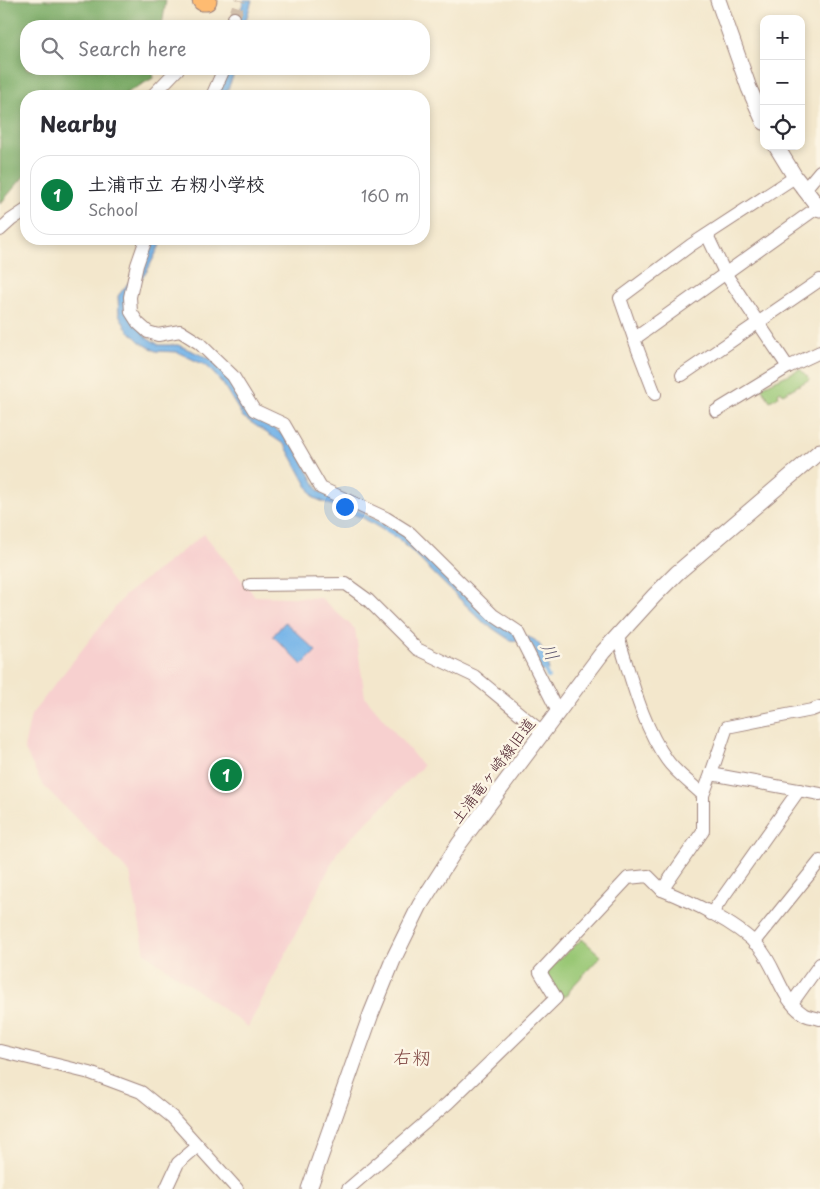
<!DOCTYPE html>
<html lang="en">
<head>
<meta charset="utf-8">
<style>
	body { margin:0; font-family:"Playpen Sans","Klee One",sans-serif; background:#f2f2f3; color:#2b2b33 }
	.controls { position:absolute; right:15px; top:15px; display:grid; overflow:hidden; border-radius:10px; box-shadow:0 2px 8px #0003 }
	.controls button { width:45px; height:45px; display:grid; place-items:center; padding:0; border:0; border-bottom:1px solid #e1e1e2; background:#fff; color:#2b2b33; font:25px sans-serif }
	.you { position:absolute; left:344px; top:506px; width:18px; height:18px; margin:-12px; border:4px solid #fff; border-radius:50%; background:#1a73e8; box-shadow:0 0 0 8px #1a73e833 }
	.badge { display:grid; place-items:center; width:32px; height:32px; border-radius:50%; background:#0b8043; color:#fff; font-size:16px; font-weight:700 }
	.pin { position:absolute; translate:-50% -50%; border:2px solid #fff; box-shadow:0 1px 5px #0006 }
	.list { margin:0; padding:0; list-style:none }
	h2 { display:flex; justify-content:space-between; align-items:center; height:65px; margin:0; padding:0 20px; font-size:21px }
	h2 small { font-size:16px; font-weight:400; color:#7c7c81 }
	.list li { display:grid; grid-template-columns:32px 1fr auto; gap:15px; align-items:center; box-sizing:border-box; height:80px; margin:0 10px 10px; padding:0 10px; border:1px solid #e1e1e2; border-radius:20px }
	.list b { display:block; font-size:19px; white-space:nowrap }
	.list p { margin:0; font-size:16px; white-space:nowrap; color:#7c7c81 }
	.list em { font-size:16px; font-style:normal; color:#7c7c81 }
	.icon { flex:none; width:28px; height:28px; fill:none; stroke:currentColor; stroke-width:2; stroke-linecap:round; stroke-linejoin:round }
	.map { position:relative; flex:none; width:820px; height:1189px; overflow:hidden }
	.search { position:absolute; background:#fff; box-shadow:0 2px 8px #0003; left:20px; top:20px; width:410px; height:55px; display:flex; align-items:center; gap:12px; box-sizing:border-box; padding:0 18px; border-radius:20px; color:#7c7c81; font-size:19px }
	.panel { position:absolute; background:#fff; box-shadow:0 2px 8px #0003; left:20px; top:90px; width:410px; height:155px; border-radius:20px }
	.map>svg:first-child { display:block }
	.built { fill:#f7d0cf }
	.green { fill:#99c775; stroke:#727350 }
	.forest { fill:#7aac66; stroke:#626648 }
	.water { fill:#74b4e8; stroke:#5f6a8a }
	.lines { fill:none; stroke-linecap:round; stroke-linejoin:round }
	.stream { stroke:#74b4e8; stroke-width:4 }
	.minor-tunnel { stroke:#d1bfac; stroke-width:12; stroke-dasharray:12 6; stroke-linecap:butt }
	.minor-casing { stroke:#9e837c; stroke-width:14 }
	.tertiary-casing { stroke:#9e837c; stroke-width:17 }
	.trunk-casing { stroke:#9e837c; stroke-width:23 }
	.minor { stroke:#fff; stroke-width:12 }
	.tertiary { stroke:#fff; stroke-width:15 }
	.trunk { stroke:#febb71; stroke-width:21 }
	.labels { text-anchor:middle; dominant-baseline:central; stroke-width:5; stroke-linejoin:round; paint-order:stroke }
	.street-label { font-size:16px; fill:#4a1f2b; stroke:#fcf5e5 }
	.water-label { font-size:18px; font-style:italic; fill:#59536d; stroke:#fcf5e5 }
	.quarter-label { font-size:19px; fill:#814945; stroke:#fcf5e5 }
</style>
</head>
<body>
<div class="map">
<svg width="820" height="1189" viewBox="0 0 820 1189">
	<rect width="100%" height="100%" fill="#fcf5e5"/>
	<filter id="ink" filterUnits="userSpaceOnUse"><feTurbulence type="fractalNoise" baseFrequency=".02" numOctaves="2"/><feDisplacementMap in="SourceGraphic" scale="10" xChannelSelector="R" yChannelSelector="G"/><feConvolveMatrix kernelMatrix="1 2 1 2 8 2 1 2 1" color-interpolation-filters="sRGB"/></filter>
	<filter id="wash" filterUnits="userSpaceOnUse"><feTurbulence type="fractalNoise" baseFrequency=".0096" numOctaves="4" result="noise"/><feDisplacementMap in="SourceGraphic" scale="20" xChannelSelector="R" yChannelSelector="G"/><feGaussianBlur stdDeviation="1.12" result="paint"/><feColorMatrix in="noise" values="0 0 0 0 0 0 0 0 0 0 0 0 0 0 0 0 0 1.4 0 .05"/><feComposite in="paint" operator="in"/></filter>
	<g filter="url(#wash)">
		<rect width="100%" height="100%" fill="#f3e7cc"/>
		<!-- built -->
		<path class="built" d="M204,534L255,596L321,598L355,629L365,697L423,766L338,851L248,1027L145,953L130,873L42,784L24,748L31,715L124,596Z"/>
		<!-- green -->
		<g class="green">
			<path d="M800,369L810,379L783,394L781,391L778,393L779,396L770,401L761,387Z"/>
			<path d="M582,939L601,956L571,988L568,995L560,998L545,972Z"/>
		</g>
		<!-- forest -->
		<path class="forest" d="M0,0H166L162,26H26V69H154L153,78L121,96H26V174L0,204Z"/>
		<!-- water -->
		<g class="water">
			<path d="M244,0H252L246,20V26H238V18Z"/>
			<path d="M228,69H236L225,96H216Z"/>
			<path d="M154,239H163L147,271L126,297L145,336L159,345H178L213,360L230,378L250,412L291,440L319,491L406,535L514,634C542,638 541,645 549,669L540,672L535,650L525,642L510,640L483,622L401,541L363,518L314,498L285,445L243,417L223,384L207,366L177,352L156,351L140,342L126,328L119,314L118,296L141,267Z"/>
			<path d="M285,622L316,651L302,665L273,636Z"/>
		</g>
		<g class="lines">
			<!-- stream -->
			<path class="stream" d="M544,668L548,677"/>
		</g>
	</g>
	<g filter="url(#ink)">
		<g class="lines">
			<!-- minor-tunnel -->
			<path class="minor-tunnel" d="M234,18L240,0"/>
			<!-- minor casing -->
			<g class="minor-casing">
				<g id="minor">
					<path d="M233,26L234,18"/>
					<path d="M152,96L178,69"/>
					<path d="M212,96L224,69"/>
					<path d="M805,189L820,171"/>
					<path d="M0,230L11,220L26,210"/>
					<path d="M707,235L725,273L788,367"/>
					<path d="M146,239L137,265L130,297L131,312L138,323L148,332L158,335L180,331L199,343L233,376L254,410L284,424L321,488L386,518L410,533L493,615L517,631L558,712"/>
					<path d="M634,339L818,207"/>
					<path d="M682,375L820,280"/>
					<path d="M655,394L638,350L620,298L691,245L795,177"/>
					<path d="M716,411L788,367L820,352"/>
					<path d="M250,585L346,584L368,600L417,649L474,676L542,732"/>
					<path d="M618,637C631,677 642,725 667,760C676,773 692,784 703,795"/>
					<path d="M711,774L727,727L812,710L820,707"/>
					<path d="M820,794L711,774L703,795V831L662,890C692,902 736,923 758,946C776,965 780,998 802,1013C806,1017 814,1017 820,1019"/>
					<path d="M711,914L799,790"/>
					<path d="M754,943L820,861"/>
					<path d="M792,1003L820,964"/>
					<path d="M0,1051L90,1073L141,1092L172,1117L237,1189"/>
					<path d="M166,1189L178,1163L198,1146"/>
					<path d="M348,1189L448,1103L556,998L540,972L628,878L648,876L662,890"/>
				</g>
			</g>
			<!-- tertiary casing -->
			<g class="tertiary-casing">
				<g id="tertiary">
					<path d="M718,0L749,88L764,122"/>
					<path d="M776,146L795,177L820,209"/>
					<path d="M309,1189L371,1014L393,960L420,905L459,844L603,652L654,596L677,573L820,451"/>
				</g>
			</g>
			<!-- trunk casing -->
			<g class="trunk-casing">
				<path id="trunk" d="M203,0H206"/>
			</g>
			<!-- minor -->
			<use href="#minor" class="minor"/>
			<!-- tertiary -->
			<use href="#tertiary" class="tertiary"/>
			<!-- trunk -->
			<use href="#trunk" class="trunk"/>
		</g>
	</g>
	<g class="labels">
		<!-- street labels -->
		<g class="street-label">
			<text transform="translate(492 770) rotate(-53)">土浦竜ヶ崎線旧道</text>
		</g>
		<!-- water labels -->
		<g class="water-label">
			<text transform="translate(551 651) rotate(64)">川</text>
		</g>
		<!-- quarter labels -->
		<g class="quarter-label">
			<text x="412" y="1056">右籾</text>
		</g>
	</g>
</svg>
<div class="controls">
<button>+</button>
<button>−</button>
<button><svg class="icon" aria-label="locate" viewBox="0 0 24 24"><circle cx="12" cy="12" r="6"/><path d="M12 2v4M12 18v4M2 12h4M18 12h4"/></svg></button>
</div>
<div class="you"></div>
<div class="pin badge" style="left:226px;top:775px">1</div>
<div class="search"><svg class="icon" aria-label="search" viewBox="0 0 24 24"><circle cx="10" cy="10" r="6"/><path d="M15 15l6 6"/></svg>Search here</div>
<section class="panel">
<h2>Nearby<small></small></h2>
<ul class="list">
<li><span class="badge">1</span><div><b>土浦市立 右籾小学校</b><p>School</p></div><em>160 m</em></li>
</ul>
</section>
</div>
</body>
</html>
